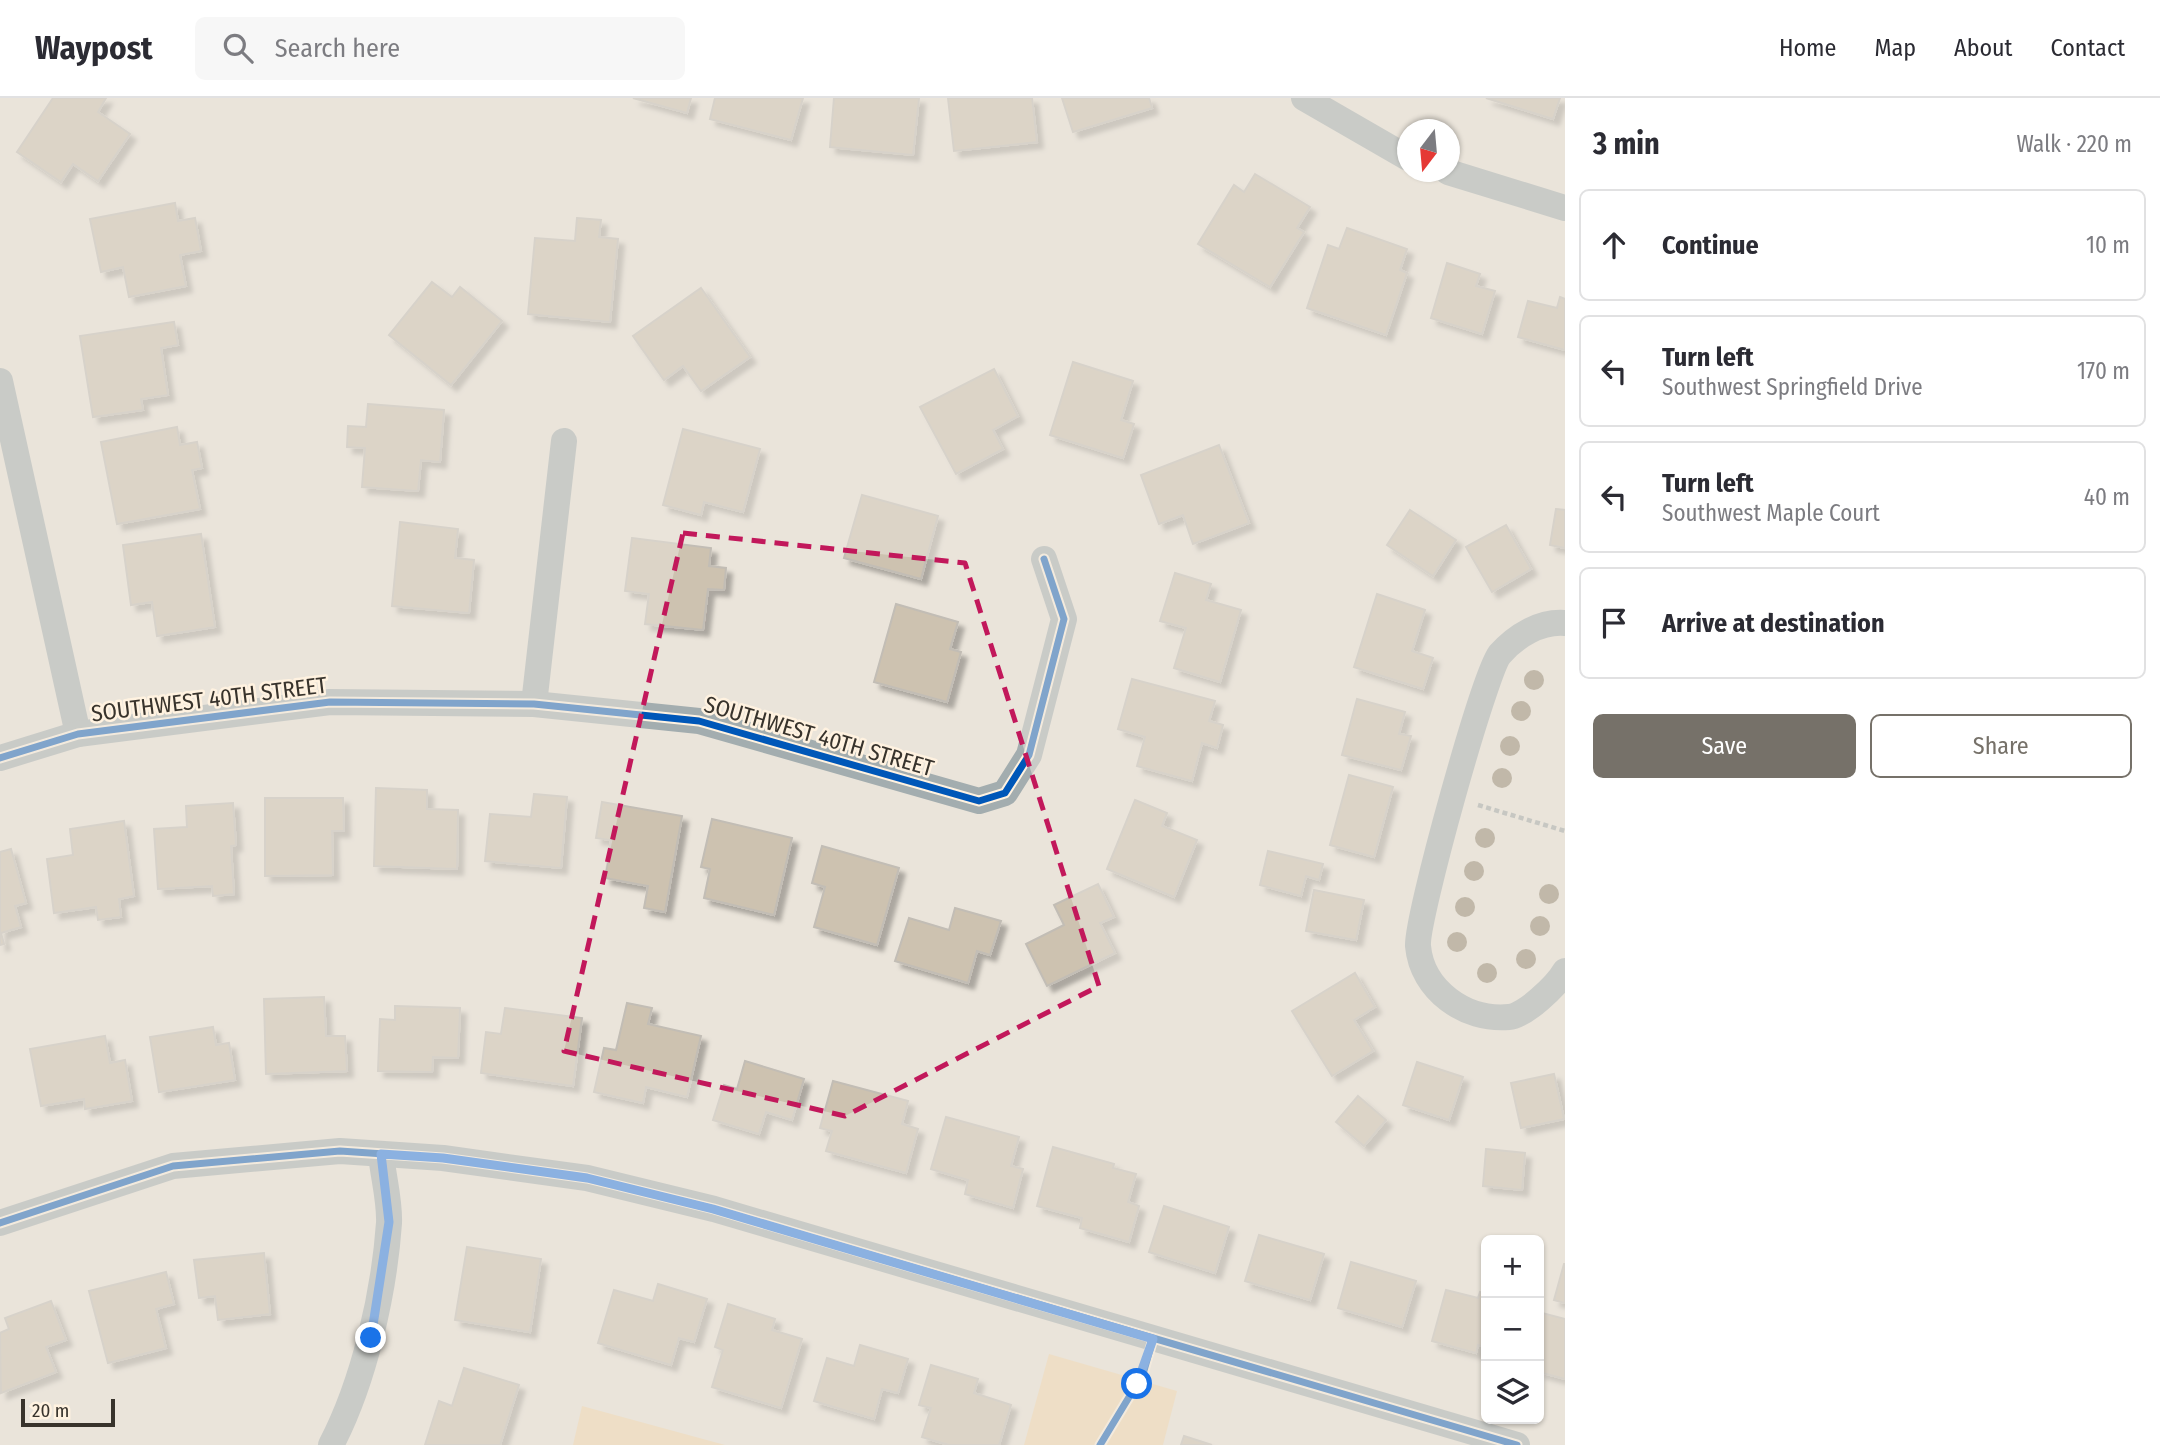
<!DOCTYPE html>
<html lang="en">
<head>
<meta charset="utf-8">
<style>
	body { margin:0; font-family:"Fira Sans Condensed",sans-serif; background:#f7f7f7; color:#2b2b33 }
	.controls { position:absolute; right:21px; bottom:21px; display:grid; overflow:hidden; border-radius:10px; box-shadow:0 2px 5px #0004 }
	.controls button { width:63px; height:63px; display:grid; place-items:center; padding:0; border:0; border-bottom:2px solid #e1e1e2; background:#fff; color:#2b2b33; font:35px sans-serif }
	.compass { position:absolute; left:1397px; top:21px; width:63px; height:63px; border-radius:50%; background:#fff; box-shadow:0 2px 5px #0004; rotate:196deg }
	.scale { position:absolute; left:21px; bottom:18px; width:94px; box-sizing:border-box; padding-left:7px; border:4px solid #38332c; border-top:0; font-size:19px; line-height:24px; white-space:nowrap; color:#38332c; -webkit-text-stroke:5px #fff2e0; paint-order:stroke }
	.stop { position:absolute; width:21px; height:21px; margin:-16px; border:5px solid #1a73e8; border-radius:50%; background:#fff }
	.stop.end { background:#1a73e8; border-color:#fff; box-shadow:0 2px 7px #0008 }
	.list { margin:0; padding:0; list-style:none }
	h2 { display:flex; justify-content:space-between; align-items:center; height:91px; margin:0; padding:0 28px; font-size:30px }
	h2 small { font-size:23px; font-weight:400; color:#7c7c81 }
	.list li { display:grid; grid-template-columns:46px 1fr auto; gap:21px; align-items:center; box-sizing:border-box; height:112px; margin:0 14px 14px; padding:0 14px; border:2px solid #e1e1e2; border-radius:10px }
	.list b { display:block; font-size:26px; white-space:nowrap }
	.list p { margin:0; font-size:23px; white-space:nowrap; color:#7c7c81 }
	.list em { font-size:23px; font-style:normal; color:#7c7c81 }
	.actions { display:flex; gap:14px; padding:21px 28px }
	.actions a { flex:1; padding:16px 0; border:2px solid #767169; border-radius:10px; text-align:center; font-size:24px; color:#767169 }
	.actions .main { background:#767169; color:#fff }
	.icon { flex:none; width:38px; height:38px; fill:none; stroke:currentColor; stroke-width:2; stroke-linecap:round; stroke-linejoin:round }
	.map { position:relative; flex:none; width:1565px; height:1347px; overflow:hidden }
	header { display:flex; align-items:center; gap:42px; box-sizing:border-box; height:98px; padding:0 35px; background:#fff; border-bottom:2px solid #e1e1e2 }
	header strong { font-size:33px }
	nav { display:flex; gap:38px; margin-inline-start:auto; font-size:24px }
	.search { width:490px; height:63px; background:#f7f7f7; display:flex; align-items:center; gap:18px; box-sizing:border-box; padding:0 24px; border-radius:10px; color:#7c7c81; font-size:26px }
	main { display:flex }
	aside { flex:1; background:#fff }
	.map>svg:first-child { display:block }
	.green { fill:#f4d8ad }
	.building { fill:#cdc2b0; stroke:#c2bdb5; stroke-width:2; filter:url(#shadow) }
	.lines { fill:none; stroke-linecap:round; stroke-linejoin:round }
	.path { stroke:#9ea5a5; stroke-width:4.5; stroke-dasharray:5 3.5; stroke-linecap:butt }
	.minor { stroke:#a3adaf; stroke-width:26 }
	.cycleway-casing { stroke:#fff2e0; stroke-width:11 }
	.cycleway { stroke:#0057b8; stroke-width:7 }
	.tree { fill:#90836d }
	.route { stroke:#1a73e8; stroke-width:9 }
	.marked { fill:none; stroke:#c2185b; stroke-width:5; stroke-dasharray:14 9; stroke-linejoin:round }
	.labels { text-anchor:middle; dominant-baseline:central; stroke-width:5; stroke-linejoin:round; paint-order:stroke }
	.street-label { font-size:23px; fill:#38332c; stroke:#fff2e0 }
</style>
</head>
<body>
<header>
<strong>Waypost</strong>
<div class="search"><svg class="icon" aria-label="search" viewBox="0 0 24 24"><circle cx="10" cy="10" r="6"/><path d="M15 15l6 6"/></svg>Search here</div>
<nav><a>Home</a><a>Map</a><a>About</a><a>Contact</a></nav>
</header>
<main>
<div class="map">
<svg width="1565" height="1347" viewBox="0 0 1565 1347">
	<defs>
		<filter id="shadow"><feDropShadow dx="6" dy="6" stdDeviation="2" flood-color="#0004"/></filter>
	</defs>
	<rect width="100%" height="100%" fill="#eae4da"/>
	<!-- green -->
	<g class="green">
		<path d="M1049,1256L1177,1293L1163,1347H1024Z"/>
		<path d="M582,1308L725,1347H573Z"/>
	</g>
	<!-- building -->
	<g class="building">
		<path d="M53,0H106L98,14L130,36L98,83L73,66L61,84L17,54Z"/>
		<path d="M633,0H691L687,15Z"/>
		<path d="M715,0H803L791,42L710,21Z"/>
		<path d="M834,0H919L913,57L830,49Z"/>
		<path d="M948,0H1032L1037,44L954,53Z"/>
		<path d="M1062,0H1149L1152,10L1073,34Z"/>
		<path d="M1486,0H1560L1553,21Z"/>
		<path d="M1255,76L1310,109L1297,130L1304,134L1270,189L1198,146L1234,87L1244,94Z"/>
		<path d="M175,105L178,123L195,120L201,153L180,157L186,188L129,199L123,169L101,174L90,121Z"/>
		<path d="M577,120L601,122L599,139L618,141L610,224L528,216L535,140L575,143Z"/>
		<path d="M1347,130L1407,151L1400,172L1407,175L1386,237L1307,210L1328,147L1339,151Z"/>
		<path d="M1447,165L1480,176L1476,188L1495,193L1482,236L1431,220Z"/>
		<path d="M432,184L452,199L460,189L502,223L451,287L389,237Z"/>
		<path d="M701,190L750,259L701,293L683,268L664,282L633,238Z"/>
		<path d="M1560,199L1565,201V252L1518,239L1528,203L1557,210Z"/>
		<path d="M174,224L178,247L161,250L168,297L141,301L143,312L93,319L80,238Z"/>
		<path d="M1073,264L1133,283L1121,322L1134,326L1123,360L1050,337Z"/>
		<path d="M994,271L1018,318L993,332L1003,351L956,376L920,309Z"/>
		<path d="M368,306L444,312L440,364L421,362L418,393L362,389L365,350L347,349L348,328L366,329Z"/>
		<path d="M177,329L180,347L197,344L202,370L192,372L200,411L117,426L101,344Z"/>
		<path d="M683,331L760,351L743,414L704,404L701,417L663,407Z"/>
		<path d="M1219,347L1249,425L1193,446L1183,417L1159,426L1141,377Z"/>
		<path d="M862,397L938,418L921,481L844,460Z"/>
		<path d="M1556,411L1565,412V450L1550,447Z"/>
		<path d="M1410,412L1456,442L1433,478L1387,447Z"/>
		<path d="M400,424L458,431L455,460L474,462L469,515L392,508Z"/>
		<path d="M1506,427L1531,471L1492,494L1466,449Z"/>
		<path d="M201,436L215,529L157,538L152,504L131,507L123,447Z"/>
		<path d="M632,440L711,450L709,468L726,470L724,492L708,491L703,532L645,526L649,496L625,493Z"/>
		<path d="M1175,475L1211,486L1206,502L1241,512L1220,584L1174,570L1186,530L1160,523Z"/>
		<path d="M1377,496L1425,512L1412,553L1433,560L1423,591L1354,569Z"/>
		<path d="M896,506L958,524L950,551L961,554L947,604L874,584Z"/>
		<path d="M1132,581L1215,603L1209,623L1223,627L1217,650L1202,645L1192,683L1137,668L1145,639L1118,631Z"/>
		<path d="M1357,601L1405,614L1399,636L1411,638L1401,672L1342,657Z"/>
		<path d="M1349,677L1393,689L1374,759L1330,747Z"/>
		<path d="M376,690L427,692V711L458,712L457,771L374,768Z"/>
		<path d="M534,696L567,699L561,770L485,763L490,716L531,719Z"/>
		<path d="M265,700H343L344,733H332L333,777L265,778Z"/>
		<path d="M1135,702L1167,715L1162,728L1197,742L1174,799L1107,771Z"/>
		<path d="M602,704L682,718L665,814L644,810L648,788L605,780L611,742L596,740Z"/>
		<path d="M233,705L236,747L231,748L234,796L213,798L212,788L158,791L154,731L187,729L186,708Z"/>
		<path d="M712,721L792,740L774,817L704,800L710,771L701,769Z"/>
		<path d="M124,723L134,798L119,801L121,819L98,822L96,809L54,815L47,761L73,757L70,731Z"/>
		<path d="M822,748L899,770L877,847L814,829L825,789L812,785Z"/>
		<path d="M11,751L26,805L15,808L21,829L1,835L4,846L0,847V754Z"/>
		<path d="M1268,753L1323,766L1319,782L1306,778L1301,798L1260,787Z"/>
		<path d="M1098,786L1114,819L1100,825L1115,855L1047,888L1026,846L1064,827L1054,807Z"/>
		<path d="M1314,792L1364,802L1356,842L1306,833Z"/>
		<path d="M955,810L1001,823L990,857L977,853L968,885L895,863L909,820L949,832Z"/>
		<path d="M1355,875L1375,909L1354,922L1373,953L1332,978L1292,913Z"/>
		<path d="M324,899L326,938H345L347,973L266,976L264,901Z"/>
		<path d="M627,905L652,910L648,926L701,938L687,999L646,989L643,1005L594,994L604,950L616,952Z"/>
		<path d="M395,908L460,910L458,960L433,959L432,974L378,973L380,921L395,922Z"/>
		<path d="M505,910L582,920L573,988L481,975L486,934L501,936Z"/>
		<path d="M213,929L216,947L229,945L235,982L159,994L150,939Z"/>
		<path d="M105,938L110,965L125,962L132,1003L85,1011L84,1001L41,1008L30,951Z"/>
		<path d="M745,963L804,981L792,1022L766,1014L759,1036L713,1022L724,987L737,991Z"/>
		<path d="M1417,964L1463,979L1449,1022L1403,1007Z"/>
		<path d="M1554,976L1564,1021L1521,1030L1511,985Z"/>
		<path d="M833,983L908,1003L902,1026L918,1031L906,1075L826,1053L832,1033L820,1030Z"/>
		<path d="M1358,998L1386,1022L1364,1048L1336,1024Z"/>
		<path d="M946,1019L1019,1039L1011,1068L1023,1071L1013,1110L965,1096L968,1082L931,1071Z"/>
		<path d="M1053,1049L1114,1066L1113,1070L1136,1076L1128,1104L1139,1108L1129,1144L1080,1130L1082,1120L1037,1108Z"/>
		<path d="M1486,1051L1525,1055L1522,1092L1483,1088Z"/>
		<path d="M1164,1108L1229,1129L1215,1175L1149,1154Z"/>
		<path d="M1259,1137L1324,1156L1310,1202L1245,1183Z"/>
		<path d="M467,1149L541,1161L530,1234L455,1222Z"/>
		<path d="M264,1155L270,1216L218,1222L215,1198L199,1200L194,1162Z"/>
		<path d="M1351,1164L1416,1183L1402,1229L1338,1210Z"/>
		<path d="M1564,1166H1565V1205L1554,1202Z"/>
		<path d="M166,1174L174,1206L156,1211L166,1250L108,1265L89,1193Z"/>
		<path d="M658,1186L707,1201L694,1244L679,1240L671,1267L598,1245L614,1192L653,1203Z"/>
		<path d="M1446,1192L1478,1200L1480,1194L1486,1196V1249L1478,1247L1476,1255L1432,1243Z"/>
		<path d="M51,1203L66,1242L46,1249L56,1274L1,1295L0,1235L9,1231L5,1220Z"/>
		<path d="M728,1206L775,1221L772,1232L802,1241L781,1310L712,1289L723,1252L715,1249Z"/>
		<path d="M1542,1215L1565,1221V1281L1539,1274V1226Z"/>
		<path d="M860,1247L908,1261L898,1295L882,1291L874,1321L814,1303L827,1260L854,1268Z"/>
		<path d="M931,1267L978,1281L974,1295L1011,1307L999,1347H949L922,1339L931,1310L919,1307Z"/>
		<path d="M464,1270L519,1287L500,1347H425L439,1303L452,1308Z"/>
		<path d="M1184,1338L1212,1347H1181Z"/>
	</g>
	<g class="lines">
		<!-- path -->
		<path class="path" d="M1478,707L1565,733"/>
		<!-- minor -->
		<g class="minor">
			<path d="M1304,0L1408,60"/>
			<path d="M1448,74L1565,110"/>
			<path d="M0,283L78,636"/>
			<path d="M1565,525C1540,523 1516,538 1500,556C1485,573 1416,821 1418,848C1422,892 1465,923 1509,919C1525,918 1557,887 1565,873"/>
			<path d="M534,606L564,343"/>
			<path d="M0,660L78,636L330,604L534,606L699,623L979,703L1005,695L1029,657L1064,521L1044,461"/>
			<path d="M0,1125L173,1068L340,1053L443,1060L587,1080L714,1111L1517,1347"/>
			<path d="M331,1347C364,1284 384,1196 389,1125C390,1103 383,1078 381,1056"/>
		</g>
		<!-- cycleway casing -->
		<g class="cycleway-casing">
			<g id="cycleway">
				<path d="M0,660L78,636L330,604L534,606L699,623L979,703L1005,695L1029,657L1064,521L1044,461"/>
				<path d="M0,1125L173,1068L340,1053L443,1060L587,1080L714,1111L1517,1347"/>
				<path d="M1100,1347L1143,1276L1153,1241"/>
			</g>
		</g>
		<!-- cycleway -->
		<use href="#cycleway" class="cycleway"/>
	</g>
	<!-- trees -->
	<g class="tree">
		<circle cx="1534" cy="582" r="10"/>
		<circle cx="1521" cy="613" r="10"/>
		<circle cx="1510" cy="648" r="10"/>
		<circle cx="1502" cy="680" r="10"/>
		<circle cx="1485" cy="740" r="10"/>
		<circle cx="1474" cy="773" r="10"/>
		<circle cx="1549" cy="796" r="10"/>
		<circle cx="1465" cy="809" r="10"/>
		<circle cx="1540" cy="828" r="10"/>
		<circle cx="1457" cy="844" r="10"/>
		<circle cx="1526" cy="861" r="10"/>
		<circle cx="1487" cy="875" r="10"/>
	</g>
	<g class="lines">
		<!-- route -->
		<path class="route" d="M371,1240L389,1124L381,1056L443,1060L587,1080L713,1111L1153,1241L1137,1286"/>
	</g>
	<!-- marked area -->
	<path d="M0 0H1565V1347H0ZM683,435L965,465L1099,888L845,1018L564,953Z" fill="#eae4da" fill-opacity=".55" fill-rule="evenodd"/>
	<path class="marked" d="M683,435L965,465L1099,888L845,1018L564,953Z"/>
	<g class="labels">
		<!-- street labels -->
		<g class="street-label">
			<text transform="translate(209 601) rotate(-7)">SOUTHWEST 40TH STREET</text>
			<text transform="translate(819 638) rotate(16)">SOUTHWEST 40TH STREET</text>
		</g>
	</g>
</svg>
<div class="controls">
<button>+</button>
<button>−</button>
<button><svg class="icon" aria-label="layers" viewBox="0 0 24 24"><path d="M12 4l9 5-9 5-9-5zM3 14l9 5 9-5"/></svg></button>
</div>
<svg class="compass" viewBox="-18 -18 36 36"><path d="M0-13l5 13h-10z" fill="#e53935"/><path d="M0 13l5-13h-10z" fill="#7c7c81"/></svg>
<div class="scale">20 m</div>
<div class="stop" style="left:1137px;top:1286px"></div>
<div class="stop end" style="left:371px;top:1240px"></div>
</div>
<aside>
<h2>3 min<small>Walk · 220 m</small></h2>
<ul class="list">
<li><svg class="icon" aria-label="ahead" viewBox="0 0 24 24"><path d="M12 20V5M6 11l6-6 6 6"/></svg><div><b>Continue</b></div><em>10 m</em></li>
<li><svg class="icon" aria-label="left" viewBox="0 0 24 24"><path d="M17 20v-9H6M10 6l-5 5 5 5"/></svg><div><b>Turn left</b><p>Southwest Springfield Drive</p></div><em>170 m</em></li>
<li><svg class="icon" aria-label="left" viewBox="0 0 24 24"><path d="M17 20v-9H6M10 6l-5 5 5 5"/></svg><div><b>Turn left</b><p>Southwest Maple Court</p></div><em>40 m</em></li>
<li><svg class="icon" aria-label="arrive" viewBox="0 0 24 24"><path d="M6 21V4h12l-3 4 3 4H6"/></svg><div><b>Arrive at destination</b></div></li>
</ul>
<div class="actions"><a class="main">Save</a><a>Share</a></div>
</aside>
</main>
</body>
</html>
